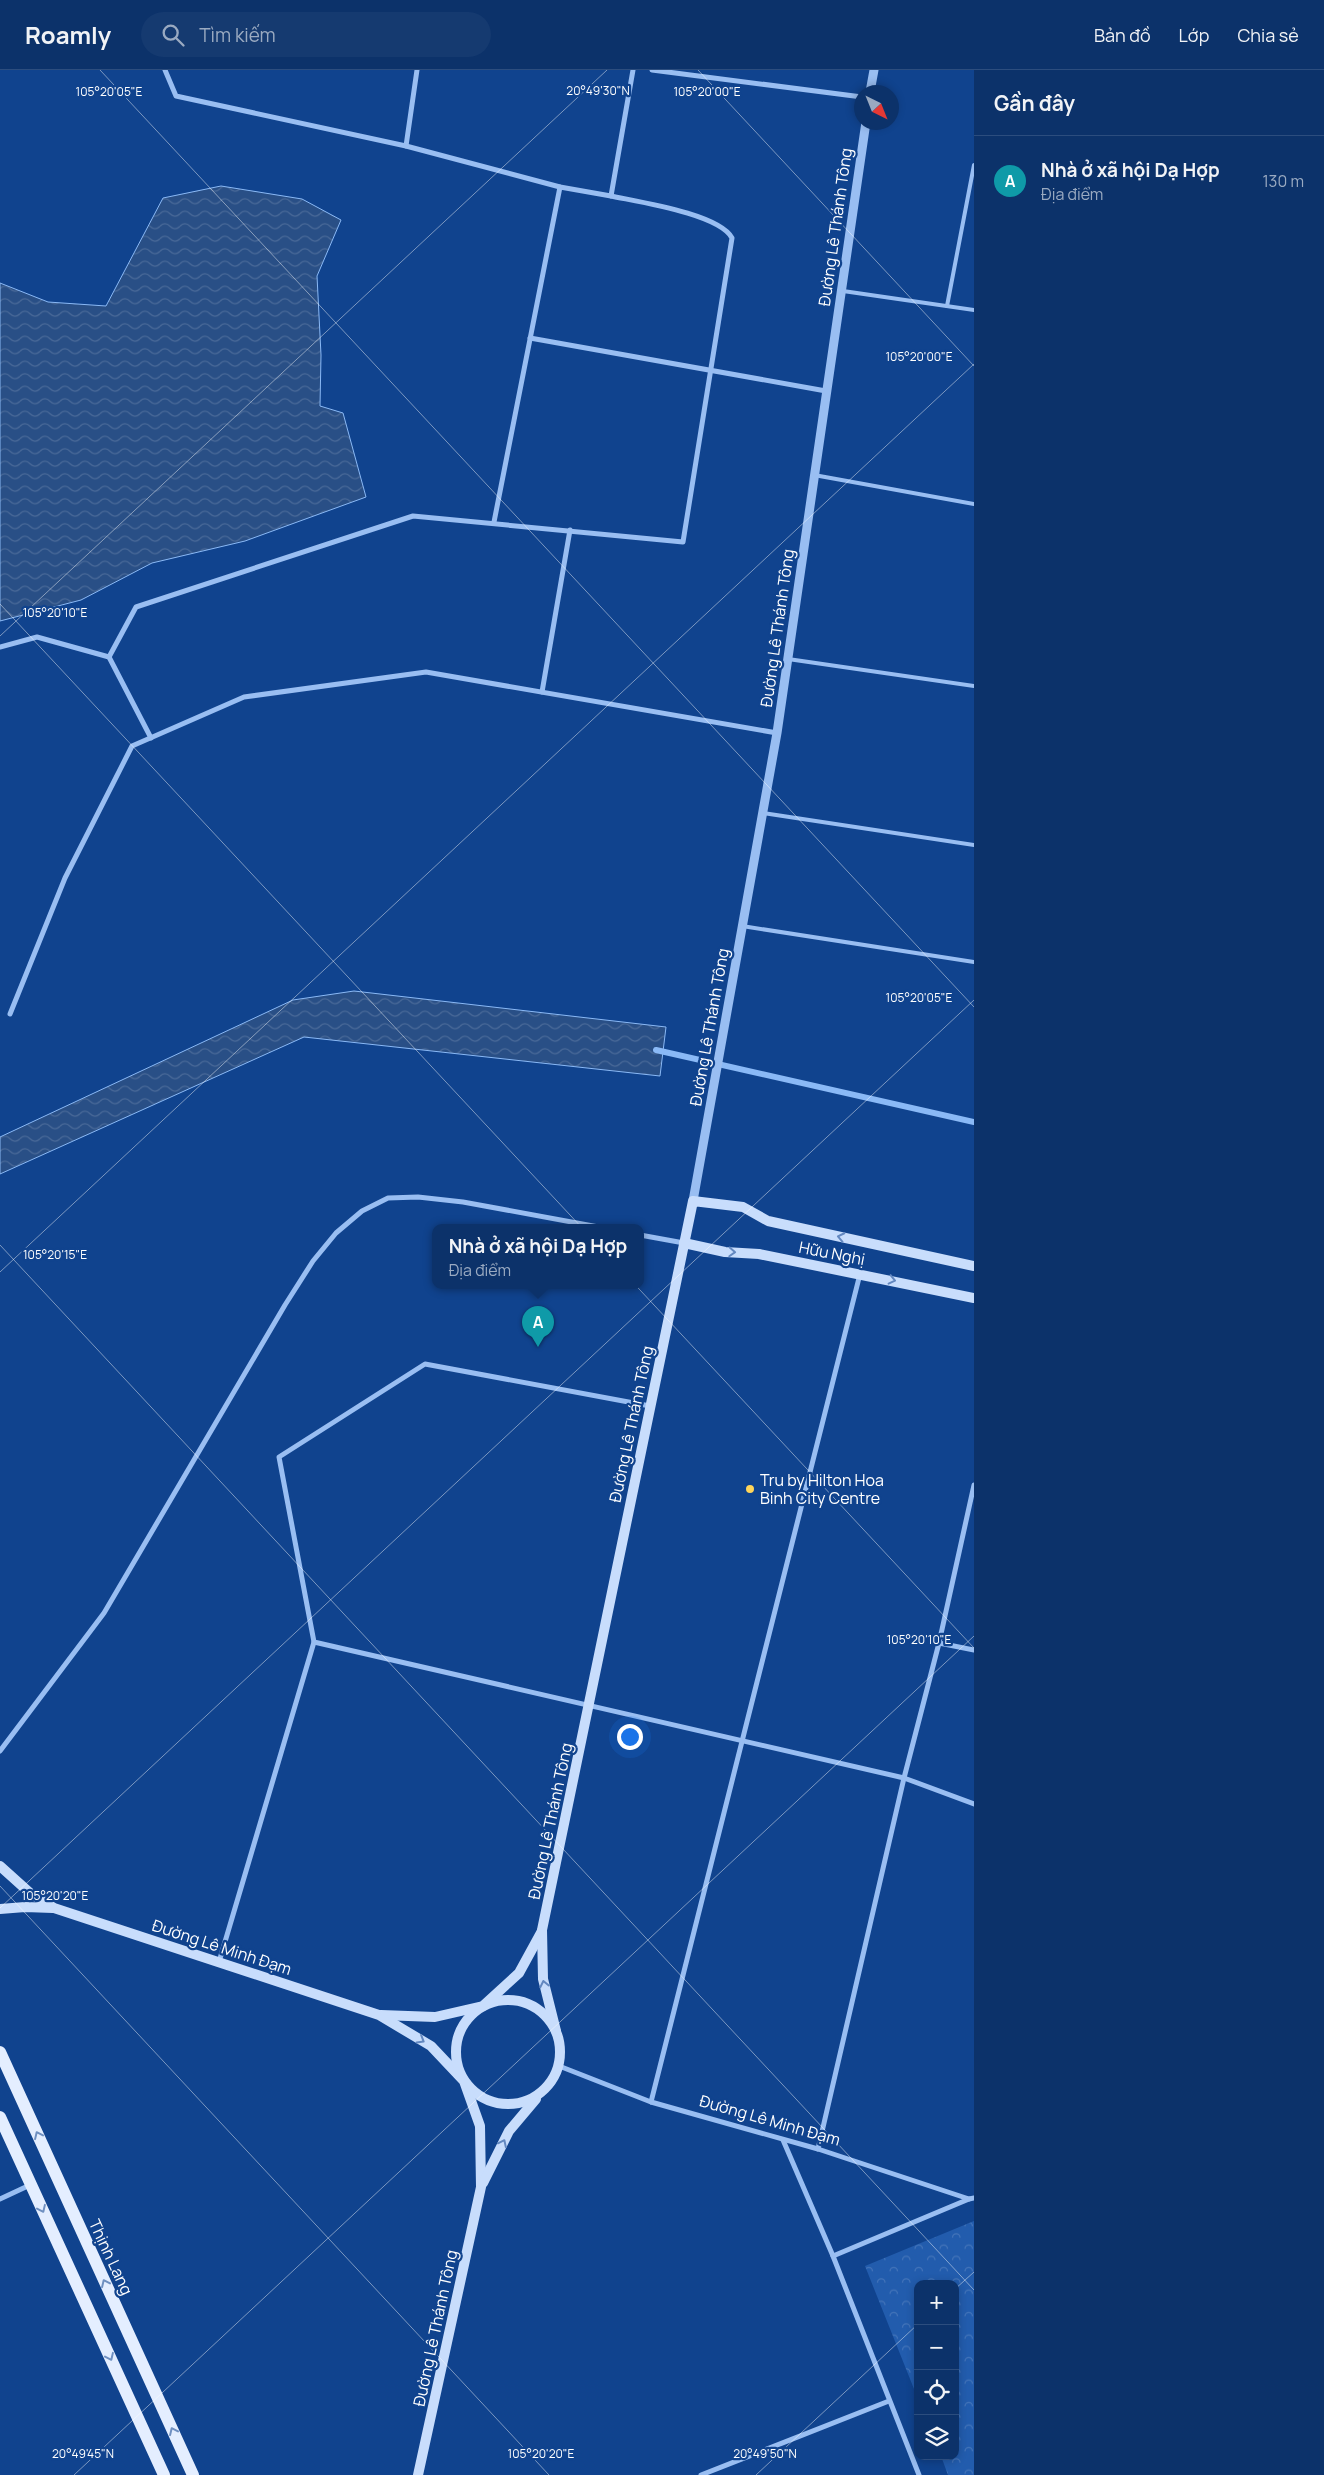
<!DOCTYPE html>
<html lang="vi">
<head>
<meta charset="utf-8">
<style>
	body { margin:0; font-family:Manrope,sans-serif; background:#153a70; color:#f1f3f6 }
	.controls { position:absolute; right:15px; bottom:15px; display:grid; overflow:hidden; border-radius:10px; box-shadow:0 2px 8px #0003 }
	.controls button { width:45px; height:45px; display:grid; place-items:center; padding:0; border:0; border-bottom:1px solid #2c4d7e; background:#0c326a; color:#f1f3f6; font:25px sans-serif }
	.compass { position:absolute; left:854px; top:15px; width:45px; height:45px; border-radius:50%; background:#0c326a; box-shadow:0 2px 8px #0003; rotate:137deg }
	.you { position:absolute; left:629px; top:1666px; width:18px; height:18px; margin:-12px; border:4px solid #fff; border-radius:50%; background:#1a73e8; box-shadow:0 0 0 8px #1a73e833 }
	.badge { display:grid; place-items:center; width:32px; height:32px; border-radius:50%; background:#e797bd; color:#fff; font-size:16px; font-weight:700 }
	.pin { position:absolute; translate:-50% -41px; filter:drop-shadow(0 1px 2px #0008) }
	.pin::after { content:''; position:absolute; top:26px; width:18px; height:15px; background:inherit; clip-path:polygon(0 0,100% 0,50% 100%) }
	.popup { position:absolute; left:432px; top:1154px; width:212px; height:65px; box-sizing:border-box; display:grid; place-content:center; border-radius:10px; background:#0c326a; filter:drop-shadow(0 1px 4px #0005); font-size:16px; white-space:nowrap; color:#9aaac1 }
	.popup b { font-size:19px; color:#f1f3f6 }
	.popup::after { content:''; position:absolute; left:50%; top:100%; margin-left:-10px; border:10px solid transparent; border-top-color:#0c326a }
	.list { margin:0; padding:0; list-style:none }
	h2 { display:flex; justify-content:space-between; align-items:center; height:65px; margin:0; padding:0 20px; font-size:21px }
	h2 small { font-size:16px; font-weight:400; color:#9aaac1 }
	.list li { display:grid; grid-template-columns:32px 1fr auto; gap:15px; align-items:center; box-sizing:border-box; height:90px; padding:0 20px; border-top:1px solid #2c4d7e }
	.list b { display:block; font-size:19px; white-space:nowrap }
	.list p { margin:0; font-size:16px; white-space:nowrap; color:#9aaac1 }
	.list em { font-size:16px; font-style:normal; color:#9aaac1 }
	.icon { flex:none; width:28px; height:28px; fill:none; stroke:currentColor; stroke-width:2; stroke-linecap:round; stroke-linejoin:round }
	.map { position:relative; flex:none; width:974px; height:2405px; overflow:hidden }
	header { display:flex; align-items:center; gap:30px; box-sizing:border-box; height:70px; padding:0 25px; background:#0c326a; border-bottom:1px solid #2c4d7e }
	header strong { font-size:24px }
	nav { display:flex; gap:28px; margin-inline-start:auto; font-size:18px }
	.search { width:350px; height:45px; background:#153a70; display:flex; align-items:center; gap:12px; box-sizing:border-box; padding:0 18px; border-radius:28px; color:#9aaac1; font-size:19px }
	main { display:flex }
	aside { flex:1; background:#0c326a }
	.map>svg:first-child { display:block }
	.forest { fill:url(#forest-crowns) }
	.water { fill:url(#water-waves); stroke:#8ab9f6 }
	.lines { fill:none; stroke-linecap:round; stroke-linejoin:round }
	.stream { stroke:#8ab9f6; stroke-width:6 }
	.service { stroke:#99bef2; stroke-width:4 }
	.minor { stroke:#99bef2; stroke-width:5 }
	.tertiary { stroke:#99bef2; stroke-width:9 }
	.secondary { stroke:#c8ddfc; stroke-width:10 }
	.primary { stroke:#e4eeff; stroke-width:12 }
	.oneway { stroke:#6388c0 }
	.oneway2 { stroke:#6f90c1 }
	.ticks { fill:none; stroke:#fff; stroke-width:1; stroke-opacity:0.45 }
	.poi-dot { fill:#ffd55a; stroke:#10438e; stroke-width:2 }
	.labels { text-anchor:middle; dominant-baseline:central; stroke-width:4.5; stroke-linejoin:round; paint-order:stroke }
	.street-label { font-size:16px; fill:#fff; stroke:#10438e }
	.poi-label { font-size:16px; fill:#fff; stroke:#10438e; text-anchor:start }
	.ticks-label { font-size:12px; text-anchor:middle; fill:#fff; stroke:#10438e; stroke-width:4.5; stroke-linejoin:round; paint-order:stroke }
</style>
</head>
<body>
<header>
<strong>Roamly</strong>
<div class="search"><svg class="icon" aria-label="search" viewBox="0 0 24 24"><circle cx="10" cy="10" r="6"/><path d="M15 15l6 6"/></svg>Tìm kiếm</div>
<nav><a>Bản đồ</a><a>Lớp</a><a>Chia sẻ</a></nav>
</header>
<main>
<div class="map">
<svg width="974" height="2405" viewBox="0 0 974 2405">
	<defs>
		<pattern id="forest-crowns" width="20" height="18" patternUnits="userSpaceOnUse" patternTransform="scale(1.25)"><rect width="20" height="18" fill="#225cad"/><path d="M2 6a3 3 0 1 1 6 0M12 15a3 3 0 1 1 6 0" fill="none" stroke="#4374b9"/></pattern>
		<pattern id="water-waves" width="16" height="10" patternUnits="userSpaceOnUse" patternTransform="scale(1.25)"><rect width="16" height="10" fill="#294f86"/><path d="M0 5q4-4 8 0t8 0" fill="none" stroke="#496998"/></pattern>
	</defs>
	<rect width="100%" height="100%" fill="#10438e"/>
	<!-- forest -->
	<path class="forest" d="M974,2151V2405H948L941,2386H955V2214H918V2329L865,2196Z"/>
	<!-- water -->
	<g class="water">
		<path d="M221,116L302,129L341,150L317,206L321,285L320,336L343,343L366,427L245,471L152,493L81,530L0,551V213L48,232L106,236L163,128Z"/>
		<path d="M354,921L666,957L660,1006L304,967L0,1104V1067L293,930Z"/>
	</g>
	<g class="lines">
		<!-- stream -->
		<path class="stream" d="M656,980L974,1052"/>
		<!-- service -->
		<g class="service">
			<path d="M843,221L974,240"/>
			<path d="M947,236L974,95"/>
			<path d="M814,405L974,434"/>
			<path d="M788,589L974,616"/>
			<path d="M763,743L974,775"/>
			<path d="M742,856L974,892"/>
		</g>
		<!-- minor -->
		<g class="minor">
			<path d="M165,0L176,26L406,76L560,117L611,126L633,0"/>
			<path d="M652,0L862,27"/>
			<path d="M406,76L417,0"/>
			<path d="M530,268L826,321"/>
			<path d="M494,452L560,117"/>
			<path d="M0,577L37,567L109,587L151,668"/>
			<path d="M109,587L136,537L413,446L683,472L732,168C719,144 639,132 611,126"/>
			<path d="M542,622L570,460"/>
			<path d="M10,944L65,808L132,676L244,627L426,602L777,663"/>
			<path d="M640,1165L684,1173"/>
			<path d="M650,1336L425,1294L279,1387L314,1572L904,1708L974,1734"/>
			<path d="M939,1573L974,1580"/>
			<path d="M0,1681L104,1543L285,1235L313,1191L336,1163L362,1141L388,1128L418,1127L463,1132L604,1158"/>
			<path d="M219,1892L314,1572"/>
			<path d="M559,1996L651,2032L818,2079L969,2129L974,2128"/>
			<path d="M651,2032L860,1204"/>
			<path d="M783,2070L833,2186L919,2405"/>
			<path d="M818,2079L904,1708L939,1573L974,1415"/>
			<path d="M0,2129L30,2115"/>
			<path d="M833,2186L969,2129"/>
			<path d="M701,2405L889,2331"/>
		</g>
		<!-- tertiary -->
		<g class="tertiary">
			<path d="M870,22L874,0"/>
			<path d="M693,1131L777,663L866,52"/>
		</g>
		<!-- secondary -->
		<g class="secondary">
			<path d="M684,1173L725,1182L759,1184L974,1228"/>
			<path d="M0,1796L30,1823L54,1838L379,1945L431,1976L464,2011L480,2056L481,2117L418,2405"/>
			<path d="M0,1839L25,1837L53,1838"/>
			<circle cx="508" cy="1982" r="52"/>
			<path d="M381,1945L435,1947L483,1936L519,1903L542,1861"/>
			<path d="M556,1961L543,1909L542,1860L693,1131L743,1137L768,1151L974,1196"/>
			<path d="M483,2113L509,2061L536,2029"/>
		</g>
		<!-- primary -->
		<g class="primary">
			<path d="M0,1982L193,2405"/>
			<path d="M0,2047L164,2405"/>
		</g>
	</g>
	<!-- one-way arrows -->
	<defs><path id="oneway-chevron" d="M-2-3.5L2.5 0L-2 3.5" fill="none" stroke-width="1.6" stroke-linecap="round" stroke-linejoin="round" transform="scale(1.25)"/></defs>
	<g class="oneway">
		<use href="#oneway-chevron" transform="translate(841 1167) rotate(-168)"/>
		<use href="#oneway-chevron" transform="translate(732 1182) rotate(3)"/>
		<use href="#oneway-chevron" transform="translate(892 1210) rotate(13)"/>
		<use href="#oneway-chevron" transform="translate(544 1914) rotate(-102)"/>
		<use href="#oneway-chevron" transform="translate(421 1970) rotate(31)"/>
		<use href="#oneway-chevron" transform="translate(503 2073) rotate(-64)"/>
	</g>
	<g class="oneway2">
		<use href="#oneway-chevron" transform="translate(38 2065) rotate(-115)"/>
		<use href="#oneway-chevron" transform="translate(42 2139) rotate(65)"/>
		<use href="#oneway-chevron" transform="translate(105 2213) rotate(-115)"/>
		<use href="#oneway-chevron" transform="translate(110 2287) rotate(65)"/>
		<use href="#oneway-chevron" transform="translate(173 2361) rotate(-115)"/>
	</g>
	<!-- ticks -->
	<path class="ticks" d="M100,0L974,937M698,0L974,296M0,534L974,1578M0,566L607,0M0,1175L974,2220M0,1202L974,294M0,1816L549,2405M0,1838L974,930M955,2219L974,2202M74,2405L974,1566M756,2405L918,2254"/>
	<!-- markers -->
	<circle class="poi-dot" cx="750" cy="1419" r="5"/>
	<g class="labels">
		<!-- street labels -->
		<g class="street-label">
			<text transform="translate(835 157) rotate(-82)">Đường Lê Thánh Tông</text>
			<text transform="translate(777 558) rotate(-82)">Đường Lê Thánh Tông</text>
			<text transform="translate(709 957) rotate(-80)">Đường Lê Thánh Tông</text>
			<text transform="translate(832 1183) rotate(11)">Hữu Nghị</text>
			<text transform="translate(631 1354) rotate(-78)">Đường Lê Thánh Tông</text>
			<text transform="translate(550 1751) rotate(-78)">Đường Lê Thánh Tông</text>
			<text transform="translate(222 1877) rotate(18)">Đường Lê Minh Đạm</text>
			<text transform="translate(770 2050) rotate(16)">Đường Lê Minh Đạm</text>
			<text transform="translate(111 2187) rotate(65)">Thịnh Lang</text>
			<text transform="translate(435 2258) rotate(-78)">Đường Lê Thánh Tông</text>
		</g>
		<!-- poi labels -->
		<g class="poi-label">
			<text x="760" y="1410">Tru by Hilton Hoa<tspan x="760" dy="18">Binh City Centre</tspan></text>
		</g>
	</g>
	<g class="ticks-label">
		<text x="598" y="25">20°49'30"N</text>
		<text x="109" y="26">105°20'05"E</text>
		<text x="707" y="26">105°20'00"E</text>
		<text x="919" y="291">105°20'00"E</text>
		<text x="55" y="547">105°20'10"E</text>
		<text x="919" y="932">105°20'05"E</text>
		<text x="55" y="1189">105°20'15"E</text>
		<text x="919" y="1574">105°20'10"E</text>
		<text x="55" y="1830">105°20'20"E</text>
		<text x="541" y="2388">105°20'20"E</text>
		<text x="83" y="2388">20°49'45"N</text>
		<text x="765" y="2388">20°49'50"N</text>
	</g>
</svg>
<div class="controls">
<button>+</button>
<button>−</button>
<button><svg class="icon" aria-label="locate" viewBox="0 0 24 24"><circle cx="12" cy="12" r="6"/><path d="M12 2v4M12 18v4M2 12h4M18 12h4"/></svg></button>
<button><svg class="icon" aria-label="layers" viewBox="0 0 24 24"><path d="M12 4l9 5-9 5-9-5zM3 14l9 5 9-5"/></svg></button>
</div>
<svg class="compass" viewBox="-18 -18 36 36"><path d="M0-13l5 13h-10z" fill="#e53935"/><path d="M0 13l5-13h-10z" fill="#9aaac1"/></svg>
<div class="you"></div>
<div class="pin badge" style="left:538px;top:1277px;background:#0f9aa8">A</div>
<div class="popup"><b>Nhà ở xã hội Dạ Hợp</b>Địa điểm</div>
</div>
<aside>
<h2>Gần đây<small></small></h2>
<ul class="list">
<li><span class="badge" style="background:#0f9aa8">A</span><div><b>Nhà ở xã hội Dạ Hợp</b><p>Địa điểm</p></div><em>130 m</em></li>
</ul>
</aside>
</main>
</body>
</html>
